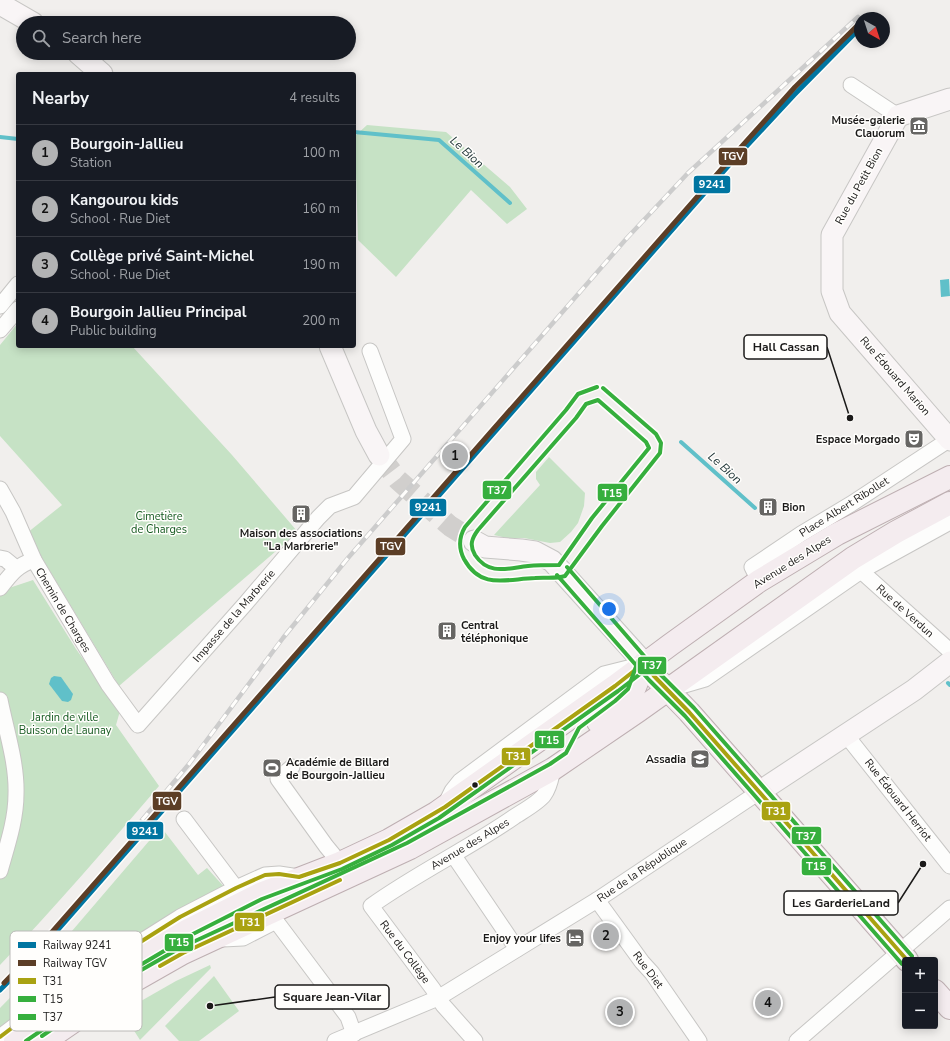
<!DOCTYPE html>
<html lang="en">
<head>
<meta charset="utf-8">
<style>
	body { margin:0; font-family:"Nunito Sans",sans-serif; background:#242831; color:#f1f3f6 }
	.controls { position:absolute; right:12px; bottom:12px; display:grid; overflow:hidden; border-radius:4px; box-shadow:0 2px 10px #0003 }
	.controls button { width:36px; height:36px; display:grid; place-items:center; padding:0; border:0; border-bottom:1px solid #363941; background:#171b24; color:#f1f3f6; font:20px sans-serif }
	.compass { position:absolute; left:854px; top:12px; width:36px; height:36px; border-radius:50%; background:#171b24; box-shadow:0 2px 10px #0003; rotate:141deg }
	.you { position:absolute; left:609px; top:609px; width:14px; height:14px; margin:-10px; border:3px solid #fff; border-radius:50%; background:#1a73e8; box-shadow:0 0 0 6px #1a73e833 }
	.badge { display:grid; place-items:center; width:26px; height:26px; border-radius:50%; background:#b2b3b4; color:#111; font-size:13px; font-weight:700 }
	.pin { position:absolute; translate:-50% -50%; border:2px solid #fff; box-shadow:0 1px 4px #0006 }
	.list { margin:0; padding:0; list-style:none }
	h2 { display:flex; justify-content:space-between; align-items:center; height:52px; margin:0; padding:0 16px; font-size:17px }
	h2 small { font-size:13px; font-weight:400; color:#9ea1a6 }
	.list li { display:grid; grid-template-columns:26px 1fr auto; gap:12px; align-items:center; box-sizing:border-box; height:56px; padding:0 16px; border-top:1px solid #363941 }
	.list b { display:block; font-size:15px; white-space:nowrap }
	.list p { margin:0; font-size:13px; white-space:nowrap; color:#9ea1a6 }
	.list em { font-size:13px; font-style:normal; color:#9ea1a6 }
	.icon { flex:none; width:22px; height:22px; fill:none; stroke:currentColor; stroke-width:2; stroke-linecap:round; stroke-linejoin:round }
	.map { position:relative; flex:none; width:950px; height:1041px; overflow:hidden }
	.search { position:absolute; background:#171b24; box-shadow:0 2px 10px #0003; left:16px; top:16px; width:340px; height:44px; display:flex; align-items:center; gap:10px; box-sizing:border-box; padding:0 14px; border-radius:22px; color:#9ea1a6; font-size:15px }
	.panel { position:absolute; background:#171b24; box-shadow:0 2px 10px #0003; left:16px; top:72px; width:340px; height:276px; border-radius:4px }
	.map>svg:first-child { display:block }
	.green { fill:#c6e2c5 }
	.water { fill:#60c0c9 }
	.lines { fill:none; stroke-linecap:round; stroke-linejoin:round }
	.stream { stroke:#60c0c9; stroke-width:4 }
	.secondary-tunnel { stroke:#d1cfcd; stroke-width:21; stroke-dasharray:21 10; stroke-linecap:butt }
	.street-casing { stroke:#c7c6c4; stroke-width:17 }
	.secondary-casing { stroke:#c7c6c4; stroke-width:23 }
	.primary-casing { stroke:#beafb2; stroke-width:24 }
	.street { stroke:#fdfdfc; stroke-width:15 }
	.secondary { stroke:#f9f5f6; stroke-width:21 }
	.primary { stroke:#f4ecef; stroke-width:22 }
	.rail-casing { stroke:#ccc; stroke-width:4.5 }
	.rail { stroke:#fffefc; stroke-width:3; stroke-dasharray:9; stroke-linecap:butt }
	.bus-1-casing { stroke:#fffefc; stroke-width:7 }
	.bus-2-casing { stroke:#fffefc; stroke-width:7 }
	.bus-3-casing { stroke:#fffefc; stroke-width:7 }
	.bus-1 { stroke:#a9a211; stroke-width:4 }
	.bus-2 { stroke:#36af3d; stroke-width:4 }
	.bus-3 { stroke:#36af3d; stroke-width:4 }
	.rail-1-casing { stroke:#fffefc; stroke-width:8 }
	.rail-2-casing { stroke:#fffefc; stroke-width:8 }
	.rail-1 { stroke:#0075a1; stroke-width:5 }
	.rail-2 { stroke:#5c3e26; stroke-width:5 }
	.bus-dot { fill:#1b1a19; stroke:#fffefc; stroke-width:1.5 }
	.labels { text-anchor:middle; dominant-baseline:central; stroke-width:3; stroke-linejoin:round; paint-order:stroke }
	.poi-label { font-size:11px; font-weight:bold; fill:#1b1a19; stroke:#fffefc; text-anchor:end }
	.street-label { font-size:11px; fill:#1b1a19; stroke:#fffefc }
	.park-label { font-size:11px; fill:#155a20; stroke:#fffefc }
	.water-label { font-size:12px; font-style:italic; fill:#1a3032; stroke:#fffefc }
	.key { fill:#fffefc; stroke:#bbbab8; stroke-width:1 }
	.key-label { font-size:11px; fill:#1b1a19 }
	.leader { fill:none; stroke:#1b1a19; stroke-width:1.5 }
	.callout-dot { fill:#1b1a19; stroke:#fffefc; stroke-width:1.5 }
	.callout { fill:#fffefc; stroke:#1b1a19; stroke-width:1.5 }
	.callout-label { font-size:12px; text-anchor:middle; font-weight:bold; fill:#1b1a19 }
	.line-badge { stroke:#fffefc; stroke-width:1.5 }
	.badge-label { font-size:11px; text-anchor:middle; font-weight:bold; fill:#fff }
</style>
</head>
<body>
<div class="map">
<svg width="950" height="1041" viewBox="0 0 950 1041">
	<rect width="100%" height="100%" fill="#f1efed"/>
	<!-- green -->
	<g class="green">
		<path d="M367,125L446,132L510,187L527,209L507,224L471,190L396,277L358,240L356,173L354,168V137Z"/>
		<path d="M18,323V346H132L232,455L297,531L290,539L119,686L27,533L62,505L0,436V345Z"/>
		<path d="M549,457L585,493L584,506L578,523L571,532L560,542L550,543L524,538H507L494,535L540,485L536,479V472Z"/>
		<path d="M33,580L76,649L120,711L116,725L159,786C107,847 55,907 0,965V596L6,589Z"/>
		<path d="M161,827L198,875L207,868L226,889L0,1031V1008L48,959Z"/>
		<path d="M210,965L211,968L140,1040L133,1029L135,1028L132,1024L130,1025L123,1014H122L120,1013L176,981Z"/>
		<path d="M214,976L239,1011L199,1041H179L165,1026Z"/>
	</g>
	<!-- water -->
	<g class="water">
		<path d="M949,279L950,296L941,297L940,280Z"/>
		<path d="M54,676L61,677L73,694L71,700L68,702L62,701L49,684L51,678Z"/>
	</g>
	<g class="lines">
		<!-- stream -->
		<g class="stream">
			<path d="M354,132L439,140L510,203"/>
			<path d="M0,137L18,139"/>
			<path d="M681,442L755,508"/>
			<path d="M948,683L950,685"/>
		</g>
		<!-- secondary-tunnel -->
		<path class="secondary-tunnel" d="M379,455L398,480L450,526L474,541"/>
		<!-- street casing -->
		<g class="street-casing">
			<g id="street">
				<path d="M851,85L898,116"/>
				<path d="M0,306L18,284"/>
				<path d="M0,330L18,309"/>
				<path d="M0,489L13,512L34,560L108,684L138,725L246,603L318,518L330,506L354,497L403,439L370,351"/>
				<path d="M0,558L5,559L16,568"/>
				<path d="M861,571L950,651"/>
				<path d="M759,581L752,567L801,534L851,504L950,439"/>
				<path d="M0,588C10,575 17,565 34,560"/>
				<path d="M681,686L705,679L861,571L950,522"/>
				<path d="M0,700C6,730 17,763 16,794C16,820 7,846 0,871"/>
				<path d="M846,735L950,866"/>
				<path d="M292,767L278,779L326,846L340,863"/>
				<path d="M447,801L452,791L460,781L604,674L636,666"/>
				<path d="M184,819L236,888"/>
				<path d="M454,856L517,949"/>
				<path d="M597,900L642,962L652,973L699,1041"/>
				<path d="M223,939L243,938L276,921L348,1017L354,1034"/>
				<path d="M0,1037L50,999L180,917L236,888L265,875L279,874L299,877"/>
				<path d="M335,1041L438,998L597,900L759,792"/>
				<path d="M475,1041L443,1005L433,989L371,906C417,873 468,849 514,817C523,811 538,803 544,795C550,787 551,778 553,769"/>
				<path d="M797,1041L950,908"/>
			</g>
		</g>
		<!-- secondary casing -->
		<g class="secondary-casing">
			<g id="secondary">
				<path d="M0,4L33,23"/>
				<path d="M78,53L102,74"/>
				<path d="M950,99L898,116L832,235V291L840,313L950,440"/>
				<path d="M330,346L366,431L379,455"/>
				<path d="M474,541L485,547L521,550L535,552L552,561L644,663"/>
				<path d="M759,792L914,690L950,662"/>
			</g>
		</g>
		<!-- primary casing -->
		<g class="primary-casing">
			<g id="primary">
				<path d="M644,663L654,676L689,712L907,960"/>
				<path d="M598,722L619,706L633,692L644,665"/>
				<path d="M935,991L950,1008"/>
				<path d="M15,1041L112,975L188,930L260,894L340,863L389,840L436,813L615,686L670,645L759,581L837,534L950,477"/>
				<path d="M45,1041L125,986L183,953L410,848L553,769L638,711L853,558L896,532L950,503"/>
			</g>
		</g>
		<!-- street -->
		<use href="#street" class="street"/>
		<!-- secondary -->
		<use href="#secondary" class="secondary"/>
		<!-- primary -->
		<use href="#primary" class="primary"/>
		<!-- rail casing -->
		<g class="rail-casing">
			<path id="rail" d="M142,820L189,764L283,638L348,558L627,238L688,173L858,17"/>
		</g>
		<!-- rail -->
		<use href="#rail" class="rail"/>
		<!-- bus-1 casing -->
		<g class="bus-1-casing">
			<g id="bus-1">
				<path d="M644,663L654,676L689,712L907,960"/>
				<path d="M160,966L183,953L340,880"/>
				<path d="M0,1037L50,999L180,917L236,888L265,875L279,874L299,877L340,863L389,840L445,807L615,686L644,663"/>
			</g>
		</g>
		<!-- bus-2 casing -->
		<g class="bus-2-casing">
			<g id="bus-2">
				<path d="M598,400L646,442L649,448L592,518L559,565C549,565 538,565 528,566C508,568 489,576 475,555C469,545 472,538 478,530L576,418L586,404Z"/>
				<path d="M557,575L649,680L685,716L902,964"/>
				<path d="M26,1041L115,980L191,935L262,899L342,869L392,845L439,818L618,691L648,668"/>
			</g>
		</g>
		<!-- bus-3 casing -->
		<g class="bus-3-casing">
			<g id="bus-3">
				<path d="M597,387L578,394L566,410L465,527C459,537 458,547 464,559C481,590 506,579 535,578C544,577 556,579 565,576L602,526L660,453L661,443L656,434L603,388"/>
				<path d="M567,567L658,672L694,708L912,956"/>
				<path d="M42,1036L122,981L180,948L407,843L550,764L566,753L579,728L615,701L628,689L638,661"/>
			</g>
		</g>
		<!-- bus-1 -->
		<use href="#bus-1" class="bus-1"/>
		<!-- bus-2 -->
		<use href="#bus-2" class="bus-2"/>
		<!-- bus-3 -->
		<use href="#bus-3" class="bus-3"/>
		<!-- rail-1 casing -->
		<g class="rail-1-casing">
			<path id="rail-1" d="M0,990L40,950L729,165L794,95L860,28"/>
		</g>
		<!-- rail-2 casing -->
		<g class="rail-2-casing">
			<path id="rail-2" d="M4,983L38,948L726,164L795,87L860,23"/>
		</g>
		<!-- rail-1 -->
		<use href="#rail-1" class="rail-1"/>
		<!-- rail-2 -->
		<use href="#rail-2" class="rail-2"/>
	</g>
	<!-- icons -->
	<defs>
		<g id="museum-square" transform="scale(1)"><rect x="-9" y="-9" width="18" height="18" rx="4" fill="#666563" stroke="#fffefc"/><path d="M0-6L6-3V-2H-6V-3ZM-5-1h2V3h-2ZM-1-1h2V3h-2ZM3-1h2V3H3ZM-6 4H6V6H-6Z" fill="#fff"/></g>
		<g id="theatre-square" transform="scale(1)"><rect x="-9" y="-9" width="18" height="18" rx="4" fill="#666563" stroke="#fffefc"/><path d="M-5-5.5Q0-4 5-5.5V0Q5 5 0 6Q-5 5-5 0ZM-3.3-2.5H-1v1.5H-3.3ZM1-2.5H3.3v1.5H1ZM-2.8 1Q0 5.5 2.8 1Z" fill="#fff"/></g>
		<g id="building-square" transform="scale(1)"><rect x="-9" y="-9" width="18" height="18" rx="4" fill="#666563" stroke="#fffefc"/><path d="M-4-6H4V6H1V3H-1V6H-4ZM-2.5-4.3h1.7v1.8h-1.7ZM.8-4.3h1.7v1.8H.8ZM-2.5-1h1.7V.8h-1.7ZM.8-1h1.7V.8H.8Z" fill="#fff"/></g>
		<g id="school-square" transform="scale(1)"><rect x="-9" y="-9" width="18" height="18" rx="4" fill="#666563" stroke="#fffefc"/><path d="M0-5L7-2L0 1L-7-2ZM-4 1L0 2.5L4 1V4Q0 6-4 4Z" fill="#fff"/></g>
		<g id="stadium-square" transform="scale(1)"><rect x="-9" y="-9" width="18" height="18" rx="4" fill="#666563" stroke="#fffefc"/><path d="M0-5a6.5 5 0 1 0 0 10a6.5 5 0 1 0 0-10ZM-3.5-1.8h7v3.6h-7Z" fill="#fff"/></g>
		<g id="hotel-square" transform="scale(1)"><rect x="-9" y="-9" width="18" height="18" rx="4" fill="#666563" stroke="#fffefc"/><path d="M-6-4.5h1.5V1H6V5H4.5V3h-9V5H-6ZM-4 0a1.8 1.8 0 1 1 3.6 0ZM.5 0V-2.5h3Q6-2.5 6 0Z" fill="#fff"/></g>
	</defs>
	<g fill-rule="evenodd">
		<use href="#museum-square" x="919" y="126"/>
		<use href="#theatre-square" x="914" y="439"/>
		<use href="#building-square" x="768" y="507"/>
		<use href="#building-square" x="301" y="514"/>
		<use href="#building-square" x="447" y="631"/>
		<use href="#school-square" x="700" y="759"/>
		<use href="#stadium-square" x="272" y="768"/>
		<use href="#hotel-square" x="575" y="938"/>
	</g>
	<!-- markers -->
	<circle class="bus-dot" cx="475" cy="785" r="3.5"/>
	<g class="labels">
		<!-- poi labels -->
		<g class="poi-label">
			<text x="905" y="120">Musée-galerie<tspan x="905" dy="13">Clauorum</tspan></text>
			<text x="900" y="439">Espace Morgado</text>
			<text x="782" y="507" text-anchor="start">Bion</text>
			<text x="301" y="533" text-anchor="middle">Maison des associations<tspan x="301" dy="13">"La Marbrerie"</tspan></text>
			<text x="461" y="625" text-anchor="start">Central<tspan x="461" dy="13">téléphonique</tspan></text>
			<text x="686" y="759">Assadia</text>
			<text x="286" y="762" text-anchor="start">Académie de Billard<tspan x="286" dy="13">de Bourgoin-Jallieu</tspan></text>
			<text x="561" y="938">Enjoy your lifes</text>
		</g>
		<!-- street labels -->
		<g class="street-label">
			<text transform="translate(859 186) rotate(-61)">Rue du Petit Bion</text>
			<text transform="translate(895 376) rotate(49)">Rue Édouard Marion</text>
			<text transform="translate(844 507) rotate(-32)">Place Albert Ribollet</text>
			<text transform="translate(792 562) rotate(-32)">Avenue des Alpes</text>
			<text transform="translate(63 610) rotate(59)">Chemin de Charges</text>
			<text transform="translate(905 611) rotate(42)">Rue de Verdun</text>
			<text transform="translate(234 616) rotate(-49)">Impasse de la Marbrerie</text>
			<text transform="translate(898 800) rotate(52)">Rue Édouard Herriot</text>
			<text transform="translate(470 844) rotate(-31)">Avenue des Alpes</text>
			<text transform="translate(642 870) rotate(-34)">Rue de la République</text>
			<text transform="translate(405 952) rotate(53)">Rue du Collège</text>
			<text transform="translate(648 970) rotate(53)">Rue Diet</text>
		</g>
		<!-- park labels -->
		<g class="park-label">
			<text x="159" y="516">Cimetière<tspan x="159" dy="13">de Charges</tspan></text>
			<text x="65" y="717">Jardin de ville<tspan x="65" dy="13">Buisson de Launay</tspan></text>
		</g>
		<!-- water labels -->
		<g class="water-label">
			<text transform="translate(467 152) rotate(42)">Le Bion</text>
			<text transform="translate(725 468) rotate(42)">Le Bion</text>
		</g>
	</g>
	<!-- legend -->
	<rect x="10" y="931" width="132" height="100" rx="6" class="key"/>
	<rect x="18" y="942" width="18" height="6" fill="#0075a1"/>
	<rect x="18" y="960" width="18" height="6" fill="#5c3e26"/>
	<rect x="18" y="978" width="18" height="6" fill="#a9a211"/>
	<rect x="18" y="996" width="18" height="6" fill="#36af3d"/>
	<rect x="18" y="1014" width="18" height="6" fill="#36af3d"/>
	<g class="key-label">
		<text x="43" y="949">Railway 9241</text>
		<text x="43" y="967">Railway TGV</text>
		<text x="43" y="985">T31</text>
		<text x="43" y="1003">T15</text>
		<text x="43" y="1021">T37</text>
	</g>
	<!-- callouts -->
	<path class="leader" d="M850 418L827 347M923 864L898 903M210 1006L275 997"/>
	<g class="callout-dot">
		<circle cx="850" cy="418" r="4"/>
		<circle cx="923" cy="864" r="4"/>
		<circle cx="210" cy="1006" r="4"/>
	</g>
	<g class="callout">
		<rect x="744" y="335" width="83" height="24" rx="4"/>
		<rect x="784" y="891" width="114" height="24" rx="4"/>
		<rect x="275" y="985" width="114" height="24" rx="4"/>
	</g>
	<g class="callout-label">
		<text x="786" y="351">Hall Cassan</text>
		<text x="841" y="907">Les GarderieLand</text>
		<text x="332" y="1001">Square Jean-Vilar</text>
	</g>
	<g class="line-badge">
		<rect x="718" y="147" width="30" height="19" rx="4" fill="#5c3e26"/>
		<rect x="693" y="175" width="38" height="19" rx="4" fill="#0075a1"/>
		<rect x="482" y="480" width="30" height="20" rx="4" fill="#36af3d"/>
		<rect x="597" y="483" width="31" height="19" rx="4" fill="#36af3d"/>
		<rect x="409" y="498" width="38" height="19" rx="4" fill="#0075a1"/>
		<rect x="375" y="537" width="31" height="19" rx="4" fill="#5c3e26"/>
		<rect x="637" y="656" width="30" height="19" rx="4" fill="#36af3d"/>
		<rect x="534" y="730" width="31" height="19" rx="4" fill="#36af3d"/>
		<rect x="501" y="747" width="30" height="19" rx="4" fill="#a9a211"/>
		<rect x="152" y="791" width="30" height="20" rx="4" fill="#5c3e26"/>
		<rect x="761" y="801" width="30" height="20" rx="4" fill="#a9a211"/>
		<rect x="126" y="821" width="38" height="19" rx="4" fill="#0075a1"/>
		<rect x="791" y="826" width="31" height="19" rx="4" fill="#36af3d"/>
		<rect x="801" y="857" width="31" height="19" rx="4" fill="#36af3d"/>
		<rect x="234" y="912" width="31" height="20" rx="4" fill="#a9a211"/>
		<rect x="164" y="933" width="30" height="19" rx="4" fill="#36af3d"/>
	</g>
	<g class="badge-label">
		<text x="733" y="160">TGV</text>
		<text x="712" y="188">9241</text>
		<text x="497" y="494">T37</text>
		<text x="612" y="497">T15</text>
		<text x="428" y="511">9241</text>
		<text x="391" y="550">TGV</text>
		<text x="652" y="669">T37</text>
		<text x="549" y="744">T15</text>
		<text x="516" y="760">T31</text>
		<text x="167" y="805">TGV</text>
		<text x="776" y="815">T31</text>
		<text x="145" y="835">9241</text>
		<text x="806" y="840">T37</text>
		<text x="816" y="870">T15</text>
		<text x="250" y="926">T31</text>
		<text x="179" y="946">T15</text>
	</g>
</svg>
<div class="controls">
<button>+</button>
<button>−</button>
</div>
<svg class="compass" viewBox="-18 -18 36 36"><path d="M0-13l5 13h-10z" fill="#e53935"/><path d="M0 13l5-13h-10z" fill="#9ea1a6"/></svg>
<div class="you"></div>
<div class="pin badge" style="left:455px;top:456px">1</div>
<div class="pin badge" style="left:606px;top:936px">2</div>
<div class="pin badge" style="left:620px;top:1012px">3</div>
<div class="pin badge" style="left:768px;top:1003px">4</div>
<div class="search"><svg class="icon" aria-label="search" viewBox="0 0 24 24"><circle cx="10" cy="10" r="6"/><path d="M15 15l6 6"/></svg>Search here</div>
<section class="panel">
<h2>Nearby<small>4 results</small></h2>
<ul class="list">
<li><span class="badge">1</span><div><b>Bourgoin-Jallieu</b><p>Station</p></div><em>100 m</em></li>
<li><span class="badge">2</span><div><b>Kangourou kids</b><p>School · Rue Diet</p></div><em>160 m</em></li>
<li><span class="badge">3</span><div><b>Collège privé Saint-Michel</b><p>School · Rue Diet</p></div><em>190 m</em></li>
<li><span class="badge">4</span><div><b>Bourgoin Jallieu Principal</b><p>Public building</p></div><em>200 m</em></li>
</ul>
</section>
</div>
</body>
</html>
